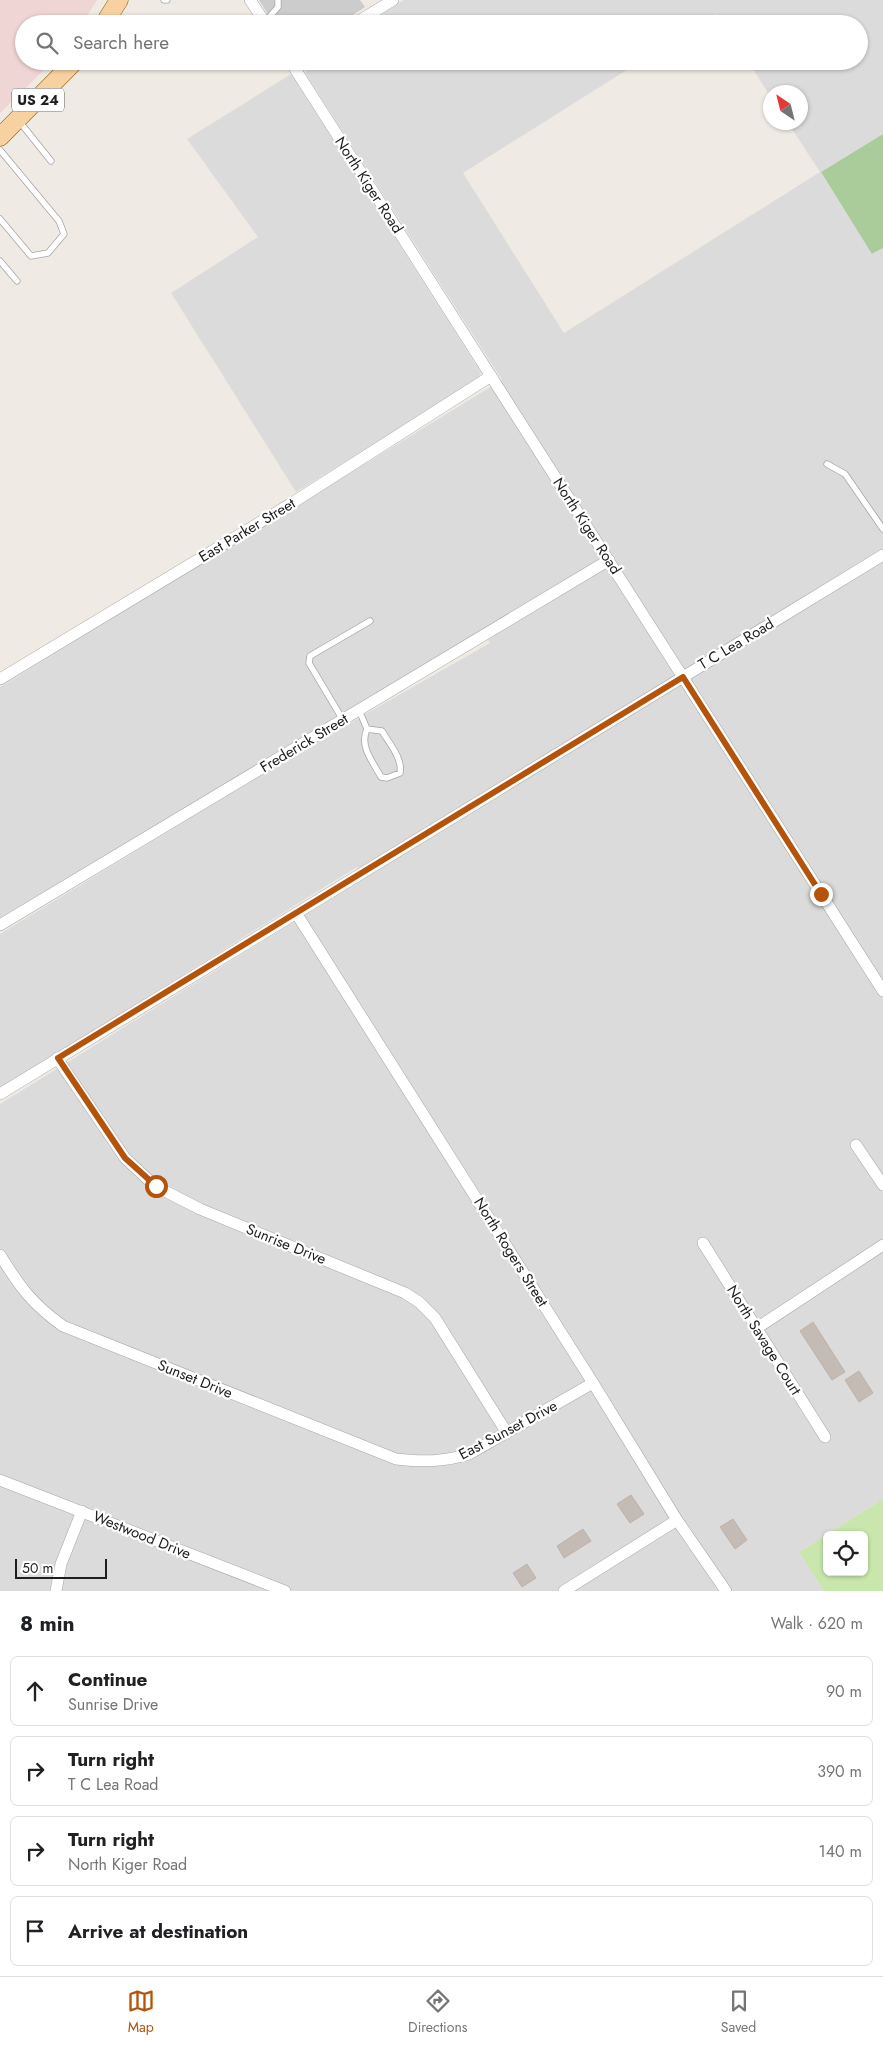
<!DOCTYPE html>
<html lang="en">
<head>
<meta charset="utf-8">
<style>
	body { margin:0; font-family:Jost,sans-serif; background:#f2f2f2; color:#202124 }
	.controls { position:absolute; right:15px; bottom:15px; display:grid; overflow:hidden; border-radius:8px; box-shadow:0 1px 4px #0004 }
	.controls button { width:45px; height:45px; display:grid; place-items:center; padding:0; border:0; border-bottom:1px solid #e0e0e0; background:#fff; color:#202124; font:25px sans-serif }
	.compass { position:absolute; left:763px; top:85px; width:45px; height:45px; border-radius:50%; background:#fff; box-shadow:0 1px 4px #0004; rotate:325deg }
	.scale { position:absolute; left:15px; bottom:12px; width:92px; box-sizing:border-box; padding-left:5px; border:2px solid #1e1e1e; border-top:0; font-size:14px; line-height:18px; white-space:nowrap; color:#1e1e1e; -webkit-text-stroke:4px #fff; paint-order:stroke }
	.stop { position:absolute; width:15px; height:15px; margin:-11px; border:4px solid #b45309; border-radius:50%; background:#fff }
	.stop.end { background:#b45309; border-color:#fff; box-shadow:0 1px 5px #0008 }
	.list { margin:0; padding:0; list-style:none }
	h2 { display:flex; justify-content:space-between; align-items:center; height:65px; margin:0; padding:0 20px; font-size:21px }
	h2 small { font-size:16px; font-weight:400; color:#757577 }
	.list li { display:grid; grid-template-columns:32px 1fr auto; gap:15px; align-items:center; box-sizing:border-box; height:70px; margin:0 10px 10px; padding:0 10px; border:1px solid #e0e0e0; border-radius:8px }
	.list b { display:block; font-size:19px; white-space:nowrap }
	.list p { margin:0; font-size:16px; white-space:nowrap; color:#757577 }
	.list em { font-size:16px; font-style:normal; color:#757577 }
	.icon { flex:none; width:28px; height:28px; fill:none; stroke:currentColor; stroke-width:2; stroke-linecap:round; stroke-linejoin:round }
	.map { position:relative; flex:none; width:883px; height:1591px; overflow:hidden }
	.search { position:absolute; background:#fff; box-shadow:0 1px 4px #0004; left:15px; right:15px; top:15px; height:55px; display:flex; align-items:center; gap:12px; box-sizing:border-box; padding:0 18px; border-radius:28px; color:#757577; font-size:19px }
	.sheet { height:385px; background:#fff }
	nav { display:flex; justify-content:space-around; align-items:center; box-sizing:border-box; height:70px; border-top:1px solid #e0e0e0; background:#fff; font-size:14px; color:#757577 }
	nav a { display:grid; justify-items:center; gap:2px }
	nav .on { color:#b45309 }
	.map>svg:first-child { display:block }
	.residential { fill:#dcdbdb }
	.commercial { fill:#efd5d4 }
	.religious { fill:#ccc }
	.grass { fill:#c9e7ac; fill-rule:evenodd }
	.forest { fill:#aacc9b }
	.building { fill:#c3bbb4; stroke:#c0b2a7 }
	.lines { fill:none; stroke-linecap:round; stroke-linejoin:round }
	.lane-casing { stroke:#a5a5a5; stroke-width:7 }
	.street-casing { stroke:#a5a5a5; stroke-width:12 }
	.primary-casing { stroke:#916306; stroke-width:19 }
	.lane { stroke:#fff; stroke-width:5.5 }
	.street { stroke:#fff; stroke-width:11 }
	.primary { stroke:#f8d1a0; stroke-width:18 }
	.route { stroke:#b45309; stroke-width:6 }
	.labels { text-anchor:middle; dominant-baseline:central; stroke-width:4.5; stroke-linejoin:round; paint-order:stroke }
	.shield { fill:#fff; stroke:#626262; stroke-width:1 }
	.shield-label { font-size:14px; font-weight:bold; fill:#1e1e1e }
	.street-label { font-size:15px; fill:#1e1e1e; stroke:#fff }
</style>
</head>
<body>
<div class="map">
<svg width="883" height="1591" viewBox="0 0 883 1591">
	<rect width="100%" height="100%" fill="#efebe4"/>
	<!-- residential -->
	<g class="residential">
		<path d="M404,0H883V134L821,172L873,254L883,248V1499L799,1552L824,1591H0V1104L365,878L357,867L0,1088V934L287,759L490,643L483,632L0,918V687L502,380L306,74L307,61H641L463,173L564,333L820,172L788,123L800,122V92H770V96L748,61H859V24H723L716,14L701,24H365Z"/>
		<path d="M291,74L481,373L478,380L296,492L171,293L258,237L187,139Z"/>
	</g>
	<!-- commercial -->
	<path class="commercial" d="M0,0H97L82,24H24V61H53L0,113Z"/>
	<!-- religious -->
	<path class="religious" d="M259,0H360L365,7L339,24H274Z"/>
	<!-- grass -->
	<path class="grass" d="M883,1499V1591H824L799,1552ZM827,1535H864V1572H827Z"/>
	<!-- forest -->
	<path class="forest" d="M883,134V248L872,254L821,172Z"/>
	<!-- building -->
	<g class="building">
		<path d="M813,1322L845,1372L832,1380L800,1331Z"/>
		<path d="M859,1371L873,1393L859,1402L845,1380Z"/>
		<path d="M631,1495L644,1514L630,1523L617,1504Z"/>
		<path d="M733,1519L747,1540L735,1549L720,1527Z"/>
		<path d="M583,1529L591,1541L564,1558L557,1546Z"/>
		<path d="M527,1564L536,1578L522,1587L513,1573Z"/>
	</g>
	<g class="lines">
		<!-- lane casing -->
		<g class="lane-casing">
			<g id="lane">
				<path d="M164,0H167"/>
				<path d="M265,22L278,7V0"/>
				<path d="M19,121L51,161"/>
				<path d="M0,150L59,221L64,234L48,253L31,256L0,219"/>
				<path d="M0,261L17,281"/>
				<path d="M827,464L845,474L883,529"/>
				<path d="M359,710L367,729C359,746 373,762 381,777L387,778L400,773C403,759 389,743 382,731L367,729"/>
				<path d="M343,720L309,663L310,656L370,621"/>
			</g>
		</g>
		<!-- street casing -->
		<g class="street-casing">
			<g id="street">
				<path d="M250,0L266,24"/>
				<path d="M354,24L393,0"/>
				<path d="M290,61L883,991"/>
				<path d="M0,679L292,503L491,376"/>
				<path d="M296,913L593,1383L677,1520L726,1591"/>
				<path d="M0,925L609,560"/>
				<path d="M57,1058L125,1158L155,1186L200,1209L405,1293L419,1302L435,1318L507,1433"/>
				<path d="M0,1094L883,555"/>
				<path d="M856,1145L883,1185"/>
				<path d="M703,1243L825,1437"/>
				<path d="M0,1255C20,1287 32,1304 63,1326L396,1459C422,1462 444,1462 469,1454L593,1383"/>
				<path d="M757,1328L883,1245"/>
				<path d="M0,1480L285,1591"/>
				<path d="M56,1591L61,1564L82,1511"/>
				<path d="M564,1591L677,1520"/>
			</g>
		</g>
		<!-- primary casing -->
		<g class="primary-casing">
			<g id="primary">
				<path d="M104,24L119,0"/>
				<path d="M0,137L75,61"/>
			</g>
		</g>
		<!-- lane -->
		<use href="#lane" class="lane"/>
		<!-- street -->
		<use href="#street" class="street"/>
		<!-- primary -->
		<use href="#primary" class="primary"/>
	</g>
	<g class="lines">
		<!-- route -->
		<path class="route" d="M156,1186L125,1158L58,1058L683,677L821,894"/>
	</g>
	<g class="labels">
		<!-- shield labels -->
		<rect class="shield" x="12" y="88.5" width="52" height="23" rx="4"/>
		<g class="shield-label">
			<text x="38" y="100">US 24</text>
		</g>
		<!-- street labels -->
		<g class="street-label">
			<text transform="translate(369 185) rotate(57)">North Kiger Road</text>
			<text transform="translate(587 526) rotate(57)">North Kiger Road</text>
			<text transform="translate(247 530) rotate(-31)">East Parker Street</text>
			<text transform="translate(736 644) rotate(-31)">T C Lea Road</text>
			<text transform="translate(304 743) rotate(-31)">Frederick Street</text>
			<text transform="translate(286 1244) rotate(22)">Sunrise Drive</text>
			<text transform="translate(511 1252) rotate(58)">North Rogers Street</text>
			<text transform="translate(764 1340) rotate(58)">North Savage Court</text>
			<text transform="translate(195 1379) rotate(22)">Sunset Drive</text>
			<text transform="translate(508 1430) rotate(-28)">East Sunset Drive</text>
			<text transform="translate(142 1535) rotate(22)">Westwood Drive</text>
		</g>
	</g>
</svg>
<div class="controls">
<button><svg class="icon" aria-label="locate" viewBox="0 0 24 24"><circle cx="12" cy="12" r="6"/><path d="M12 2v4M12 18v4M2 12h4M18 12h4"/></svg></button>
</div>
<svg class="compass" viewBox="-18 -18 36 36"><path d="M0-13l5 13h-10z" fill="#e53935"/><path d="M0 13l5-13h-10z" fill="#757577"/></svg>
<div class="scale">50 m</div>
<div class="stop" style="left:156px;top:1186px"></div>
<div class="stop end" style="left:821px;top:894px"></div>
<div class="search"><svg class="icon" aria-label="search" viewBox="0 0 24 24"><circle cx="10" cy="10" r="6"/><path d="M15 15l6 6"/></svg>Search here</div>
</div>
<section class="sheet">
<h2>8 min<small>Walk · 620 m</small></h2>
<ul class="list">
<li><svg class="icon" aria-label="ahead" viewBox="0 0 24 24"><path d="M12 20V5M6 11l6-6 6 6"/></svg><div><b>Continue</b><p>Sunrise Drive</p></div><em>90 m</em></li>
<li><svg class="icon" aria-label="right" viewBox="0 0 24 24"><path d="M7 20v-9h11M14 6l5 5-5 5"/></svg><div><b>Turn right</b><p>T C Lea Road</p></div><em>390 m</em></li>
<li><svg class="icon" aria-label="right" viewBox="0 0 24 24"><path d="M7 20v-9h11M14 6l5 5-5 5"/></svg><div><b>Turn right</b><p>North Kiger Road</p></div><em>140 m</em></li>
<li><svg class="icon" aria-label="arrive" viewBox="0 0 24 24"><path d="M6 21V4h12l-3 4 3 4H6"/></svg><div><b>Arrive at destination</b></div></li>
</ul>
</section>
<nav>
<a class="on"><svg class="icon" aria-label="map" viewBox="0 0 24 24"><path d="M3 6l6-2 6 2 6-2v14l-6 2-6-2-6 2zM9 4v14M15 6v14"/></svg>Map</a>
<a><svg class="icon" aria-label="directions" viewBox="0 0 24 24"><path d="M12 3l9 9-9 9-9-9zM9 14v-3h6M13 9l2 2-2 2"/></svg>Directions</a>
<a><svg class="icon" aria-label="saved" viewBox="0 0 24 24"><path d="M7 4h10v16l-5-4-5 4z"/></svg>Saved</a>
</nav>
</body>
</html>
